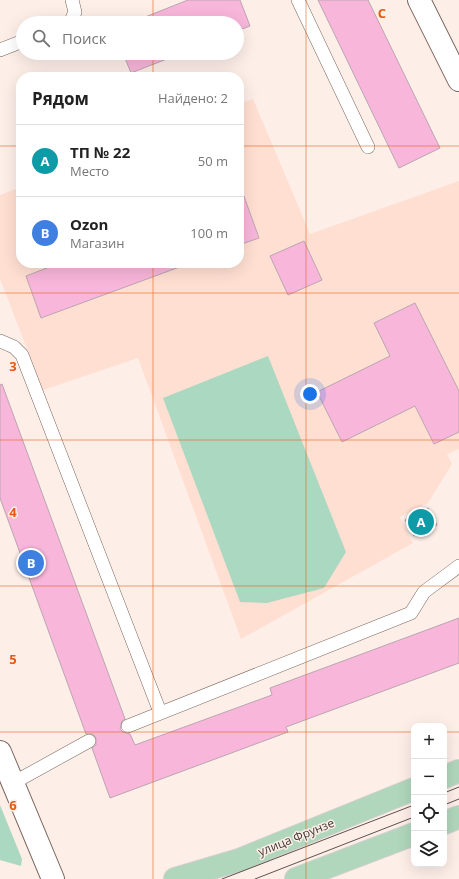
<!DOCTYPE html>
<html lang="ru">
<head>
<meta charset="utf-8">
<style>
	body { margin:0; font-family:"Open Sans",sans-serif; background:#f6f6f6; color:#222 }
	.controls { position:absolute; right:12px; bottom:12px; display:grid; overflow:hidden; border-radius:8px; box-shadow:0 4px 16px #0002 }
	.controls button { width:36px; height:36px; display:grid; place-items:center; padding:0; border:0; border-bottom:1px solid #e0e0e0; background:#fff; color:#222; font:20px sans-serif }
	.you { position:absolute; left:310px; top:394px; width:14px; height:14px; margin:-10px; border:3px solid #fff; border-radius:50%; background:#1a73e8; box-shadow:0 0 0 6px #1a73e833 }
	.badge { display:grid; place-items:center; width:26px; height:26px; border-radius:50%; background:#b55219; color:#fff; font-size:13px; font-weight:700 }
	.pin { position:absolute; translate:-50% -50%; border:2px solid #fff; box-shadow:0 1px 4px #0006 }
	.list { margin:0; padding:0; list-style:none }
	h2 { display:flex; justify-content:space-between; align-items:center; height:52px; margin:0; padding:0 16px; font-size:17px }
	h2 small { font-size:13px; font-weight:400; color:#767676 }
	.list li { display:grid; grid-template-columns:26px 1fr auto; gap:12px; align-items:center; box-sizing:border-box; height:72px; padding:0 16px; border-top:1px solid #e0e0e0 }
	.list b { display:block; font-size:15px; white-space:nowrap }
	.list p { margin:0; font-size:13px; white-space:nowrap; color:#767676 }
	.list em { font-size:13px; font-style:normal; color:#767676 }
	.icon { flex:none; width:22px; height:22px; fill:none; stroke:currentColor; stroke-width:2; stroke-linecap:round; stroke-linejoin:round }
	.map { position:relative; flex:none; width:459px; height:879px; overflow:hidden }
	.search { position:absolute; background:#fff; box-shadow:0 4px 16px #0002; left:16px; top:16px; width:228px; height:44px; display:flex; align-items:center; gap:10px; box-sizing:border-box; padding:0 14px; border-radius:22px; color:#767676; font-size:15px }
	.panel { position:absolute; background:#fff; box-shadow:0 4px 16px #0002; left:16px; top:72px; width:228px; height:196px; border-radius:16px }
	.map>svg:first-child { display:block }
	.built { fill:#ffdfd2 }
	.green { fill:#abd8c0 }
	.building { fill:#f8b6da; stroke:#bba5b0 }
	.lines { fill:none; stroke-linecap:round; stroke-linejoin:round }
	.service-casing { stroke:#7b675e; stroke-width:14 }
	.minor-casing { stroke:#7b675e; stroke-width:24 }
	.tertiary-casing { stroke:#7b675e; stroke-width:24 }
	.primary-casing { stroke:#d2cfcf; stroke-width:24 }
	.service { stroke:#fff; stroke-width:13 }
	.minor { stroke:#fff; stroke-width:22 }
	.tertiary { stroke:#fff; stroke-width:22 }
	.primary { stroke:#b0d7bc; stroke-width:22 }
	.tram { stroke:#5d534f; stroke-width:1 }
	.grid { fill:none; stroke:#e8590c; stroke-width:1; stroke-opacity:0.55 }
	.labels { text-anchor:middle; dominant-baseline:central; stroke-width:3; stroke-linejoin:round; paint-order:stroke }
	.street-label { font-size:12px; fill:#423835; stroke:#fdeee8 }
	.grid-label { font-size:13px; text-anchor:middle; font-weight:bold; fill:#e8590c; stroke:#fdeee8; stroke-width:3; stroke-linejoin:round; paint-order:stroke }
</style>
</head>
<body>
<div class="map">
<svg width="459" height="879" viewBox="0 0 459 879">
	<rect width="100%" height="100%" fill="#fdeee8"/>
	<!-- built -->
	<path class="built" d="M253,99L310,234L459,181V449L447,454L452,464L428,503L400,517L413,543L241,639L138,358L43,390L0,279V195L21,187V263H239V104Z"/>
	<!-- green -->
	<g class="green">
		<path d="M268,356L346,552L324,588L267,603L240,602L163,398Z"/>
		<path d="M0,805L22,859L21,866L0,860Z"/>
	</g>
	<!-- building -->
	<g class="building">
		<path d="M188,0H240L250,26L237,31V23H130Z"/>
		<path d="M318,0H368L440,148L399,168Z"/>
		<path d="M123,53H182L131,73Z"/>
		<path d="M239,188H241L259,238L239,245Z"/>
		<path d="M304,241L322,280L288,295L270,256Z"/>
		<path d="M60,263H184L185,265L41,318L26,276Z"/>
		<path d="M415,303L459,391V432L434,444L415,406L342,442L317,392L390,356L374,323Z"/>
		<path d="M2,384L125,719L122,721L120,729L123,732L130,734L135,745L272,695L270,688L459,618V663L286,727L288,732L110,798L92,748L96,745V738L93,734H86L0,498V385Z"/>
		<path d="M428,508L437,525L414,536L405,520Z"/>
	</g>
	<g class="lines">
		<!-- service casing -->
		<g class="service-casing">
			<g id="service">
				<path d="M298,0L368,147"/>
				<path d="M70,23L75,12L72,0"/>
				<path d="M0,50L23,41"/>
				<path d="M0,341L14,347L22,355L160,712"/>
				<path d="M128,726L411,613L424,592L459,566"/>
				<path d="M13,783L89,741"/>
			</g>
		</g>
		<!-- minor casing -->
		<g class="minor-casing">
			<path id="minor" d="M419,0L459,80"/>
		</g>
		<!-- tertiary casing -->
		<g class="tertiary-casing">
			<path id="tertiary" d="M0,752L53,879"/>
		</g>
		<!-- primary casing -->
		<g class="primary-casing">
			<g id="primary">
				<path d="M444,777L459,771"/>
				<path d="M444,823L459,817"/>
				<path d="M175,879L239,860L414,789"/>
				<path d="M296,879L414,834"/>
			</g>
		</g>
		<!-- service -->
		<use href="#service" class="service"/>
		<!-- minor -->
		<use href="#minor" class="minor"/>
		<!-- tertiary -->
		<use href="#tertiary" class="tertiary"/>
		<!-- primary -->
		<use href="#primary" class="primary"/>
		<!-- tram -->
		<g class="tram">
			<path d="M444,793L459,787"/>
			<path d="M444,805L459,799"/>
			<path d="M222,879L414,805"/>
			<path d="M255,879L414,817"/>
		</g>
	</g>
	<!-- grid -->
	<path class="grid" d="M153,0V23M306,0V879M153,53V77M0,146H21M239,146H459M153,263V879M0,293H459M0,440H459M0,586H459M0,732H414M444,732H459"/>
	<g class="labels">
		<!-- street labels -->
		<g class="street-label">
			<text transform="translate(296 837) rotate(-22)">улица Фрунзе</text>
		</g>
	</g>
	<g class="grid-label">
		<text x="382" y="18">C</text>
		<text x="13" y="371">3</text>
		<text x="13" y="517">4</text>
		<text x="13" y="664">5</text>
		<text x="13" y="810">6</text>
	</g>
</svg>
<div class="controls">
<button>+</button>
<button>−</button>
<button><svg class="icon" aria-label="locate" viewBox="0 0 24 24"><circle cx="12" cy="12" r="6"/><path d="M12 2v4M12 18v4M2 12h4M18 12h4"/></svg></button>
<button><svg class="icon" aria-label="layers" viewBox="0 0 24 24"><path d="M12 4l9 5-9 5-9-5zM3 14l9 5 9-5"/></svg></button>
</div>
<div class="you"></div>
<div class="pin badge" style="left:421px;top:522px;background:#0f9aa8">A</div>
<div class="pin badge" style="left:31px;top:563px;background:#3f7fe0">B</div>
<div class="search"><svg class="icon" aria-label="search" viewBox="0 0 24 24"><circle cx="10" cy="10" r="6"/><path d="M15 15l6 6"/></svg>Поиск</div>
<section class="panel">
<h2>Рядом<small>Найдено: 2</small></h2>
<ul class="list">
<li><span class="badge" style="background:#0f9aa8">A</span><div><b>ТП № 22</b><p>Место</p></div><em>50 m</em></li>
<li><span class="badge" style="background:#3f7fe0">B</span><div><b>Ozon</b><p>Магазин</p></div><em>100 m</em></li>
</ul>
</section>
</div>
</body>
</html>
